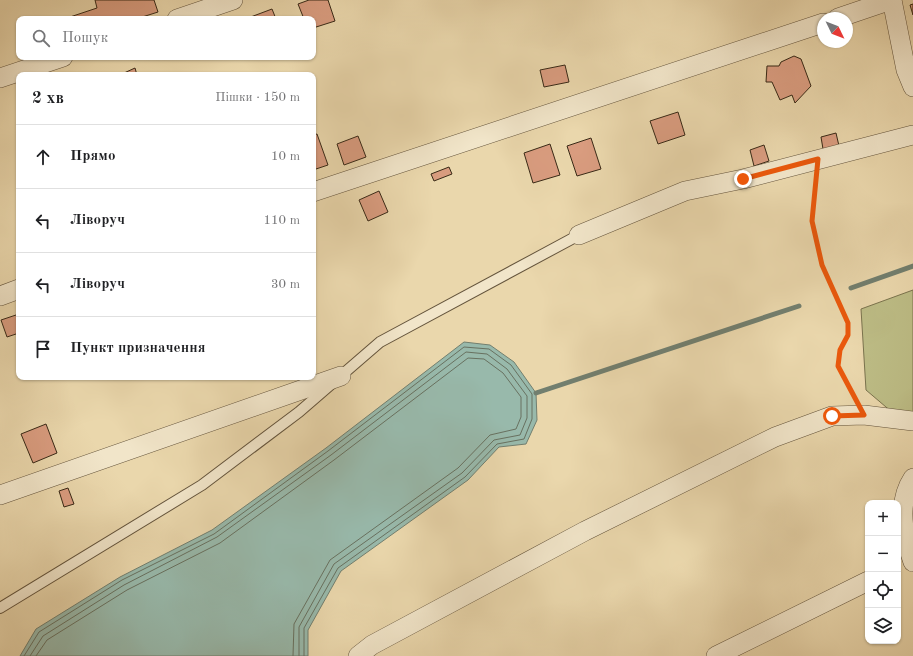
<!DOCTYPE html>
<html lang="uk">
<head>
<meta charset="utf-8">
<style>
	body { margin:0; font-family:"Old Standard TT",serif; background:#f2f2f2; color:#202124 }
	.controls { position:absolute; right:12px; bottom:12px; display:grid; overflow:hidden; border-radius:8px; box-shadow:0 1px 3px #0004 }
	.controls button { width:36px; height:36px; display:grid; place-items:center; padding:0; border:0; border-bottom:1px solid #e0e0e0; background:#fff; color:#202124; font:20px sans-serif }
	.compass { position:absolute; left:817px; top:12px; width:36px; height:36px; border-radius:50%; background:#fff; box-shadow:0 1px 3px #0004; rotate:133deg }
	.stop { position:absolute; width:12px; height:12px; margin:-9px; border:3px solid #ea580c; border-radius:50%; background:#fff }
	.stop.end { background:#ea580c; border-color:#fff; box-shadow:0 1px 4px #0008 }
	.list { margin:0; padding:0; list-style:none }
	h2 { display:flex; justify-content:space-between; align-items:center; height:52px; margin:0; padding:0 16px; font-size:17px }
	h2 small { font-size:13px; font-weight:400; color:#757577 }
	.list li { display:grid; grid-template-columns:26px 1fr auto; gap:12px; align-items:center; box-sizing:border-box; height:64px; padding:0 16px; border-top:1px solid #e0e0e0 }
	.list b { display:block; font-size:15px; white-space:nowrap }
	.list em { font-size:13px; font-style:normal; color:#757577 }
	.icon { flex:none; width:22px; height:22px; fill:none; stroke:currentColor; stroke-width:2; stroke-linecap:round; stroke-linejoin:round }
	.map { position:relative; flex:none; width:913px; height:656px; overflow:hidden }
	.search { position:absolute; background:#fff; box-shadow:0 1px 3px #0004; left:16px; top:16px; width:300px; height:44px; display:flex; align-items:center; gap:10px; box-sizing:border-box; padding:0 14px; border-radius:8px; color:#757577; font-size:15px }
	.panel { position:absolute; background:#fff; box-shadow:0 1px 3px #0004; left:16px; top:72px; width:300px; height:308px; border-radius:8px }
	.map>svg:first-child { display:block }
	.green { fill:#bdbd86; stroke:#7a734e }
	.water { fill:#98b9ab; stroke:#727f6f }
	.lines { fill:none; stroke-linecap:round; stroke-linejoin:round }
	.shore { stroke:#687160; stroke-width:1 }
	.stream { stroke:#727f6f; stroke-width:5 }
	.building { fill:#d99c7f; stroke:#382916 }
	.lane-casing { stroke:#64543c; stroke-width:12 }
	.street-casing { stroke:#64543c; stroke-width:20 }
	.path { stroke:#382916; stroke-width:2.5; stroke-dasharray:3 2; stroke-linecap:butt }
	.lane { stroke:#f1e5c9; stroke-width:10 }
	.street { stroke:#f1e5c9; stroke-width:19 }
	.route { stroke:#ea580c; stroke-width:5 }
</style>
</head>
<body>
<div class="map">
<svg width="913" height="656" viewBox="0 0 913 656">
	<rect width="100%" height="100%" fill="#ead7ac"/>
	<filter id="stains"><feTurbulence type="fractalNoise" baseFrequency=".005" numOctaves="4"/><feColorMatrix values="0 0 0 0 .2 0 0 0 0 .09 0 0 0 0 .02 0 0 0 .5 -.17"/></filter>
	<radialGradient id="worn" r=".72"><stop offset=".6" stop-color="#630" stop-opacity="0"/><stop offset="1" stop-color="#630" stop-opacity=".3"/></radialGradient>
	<!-- green -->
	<path class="green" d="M913,290V430L866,390L861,309Z"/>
	<!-- water -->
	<path class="water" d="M464,342L490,345L514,362L536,393L537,420L526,444L499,447L468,480L341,571L308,630V656H20L36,629L120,577L212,530L326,448Z"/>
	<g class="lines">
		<!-- shore -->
		<g class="shore">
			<path d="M24,656L39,632L122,580L214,534L328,451L464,347L489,349L511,365L532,394V419L524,439L497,444L465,477L338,568L304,628V656"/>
			<path d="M30,656L43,636L124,585L217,537L331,455L466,352L487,354L507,369L527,396V418L520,435L494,440L462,473L334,564L299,627V656"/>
			<path d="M36,656L47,640L127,590L220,543L334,460L468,358L484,359L503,373L521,397V417L516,429L490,435L458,468L330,560L294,624L293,656"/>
		</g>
		<!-- stream -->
		<g class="stream">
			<path d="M851,288L913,266"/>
			<path d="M536,393L799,306"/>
		</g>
	</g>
	<!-- building -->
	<g class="building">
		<path d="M95,0H154L158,12L136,19H64L97,8Z"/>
		<path d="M309,0H328L335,21L313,28V19H304L298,4Z"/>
		<path d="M913,4V15L910,5Z"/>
		<path d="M272,9L276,19H248V18Z"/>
		<path d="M794,56L801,59L811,86L795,103L792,95L780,100L772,82H766L767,66H779L781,62Z"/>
		<path d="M565,65L569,82L544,87L540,70Z"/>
		<path d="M135,68L137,75H125L124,73Z"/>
		<path d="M678,112L685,135L658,144L650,121Z"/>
		<path d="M836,133L839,146L823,149L821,137Z"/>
		<path d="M317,134L328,165L313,170V135Z"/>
		<path d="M358,136L366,157L344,165L337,144Z"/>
		<path d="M591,138L601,169L577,176L567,146Z"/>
		<path d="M550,144L560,175L533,183L524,153Z"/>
		<path d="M764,145L769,161L754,166L750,150Z"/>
		<path d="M449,167L452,174L434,181L431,174Z"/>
		<path d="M379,191L388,212L368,221L359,200Z"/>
		<path d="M19,314V333L7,337L1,320Z"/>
		<path d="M46,424L57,453L33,463L21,434Z"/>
		<path d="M68,488L74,504L64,507L59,491Z"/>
	</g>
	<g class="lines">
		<!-- lane casing -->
		<g class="lane-casing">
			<path id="lane" d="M0,608L202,485L299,412L380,342L579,235"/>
		</g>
		<!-- street casing -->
		<g class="street-casing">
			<g id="street">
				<path d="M892,0L906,70L913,87"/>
				<path d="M838,18L891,0"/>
				<path d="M177,19L233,0"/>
				<path d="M0,78L63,57"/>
				<path d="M313,192L823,23"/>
				<path d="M579,235L685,191L743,179L913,135"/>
				<path d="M0,296L19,289"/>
				<path d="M913,478C897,502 903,535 913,562"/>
				<path d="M0,495L341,376"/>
				<path d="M358,656L372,645L585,531L775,437L832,416L864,415L913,421"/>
				<path d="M716,656L868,581"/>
			</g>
		</g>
		<!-- path -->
		<path class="path" d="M816,178L812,221L822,265L848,323V335L840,350L838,366L854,397"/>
		<!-- lane -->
		<use href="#lane" class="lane"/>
		<!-- street -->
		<use href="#street" class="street"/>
	</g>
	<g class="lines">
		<!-- route -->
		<path class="route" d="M743,179L818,159L812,221L822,265L848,323V335L840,350L838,366L864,415L832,416"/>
	</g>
	<rect width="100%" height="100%" filter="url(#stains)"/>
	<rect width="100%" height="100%" fill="url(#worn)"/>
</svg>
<div class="controls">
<button>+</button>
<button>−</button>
<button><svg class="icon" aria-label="locate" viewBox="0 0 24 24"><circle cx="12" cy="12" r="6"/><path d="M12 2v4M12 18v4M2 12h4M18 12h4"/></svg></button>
<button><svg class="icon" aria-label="layers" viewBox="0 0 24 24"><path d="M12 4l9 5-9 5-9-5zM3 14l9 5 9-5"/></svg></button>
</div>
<svg class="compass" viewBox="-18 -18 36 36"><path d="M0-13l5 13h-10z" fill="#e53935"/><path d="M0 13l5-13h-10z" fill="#757577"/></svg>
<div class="stop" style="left:832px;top:416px"></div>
<div class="stop end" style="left:743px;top:179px"></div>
<div class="search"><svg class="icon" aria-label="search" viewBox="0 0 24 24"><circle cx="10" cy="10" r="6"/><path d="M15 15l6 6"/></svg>Пошук</div>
<section class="panel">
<h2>2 хв<small>Пішки · 150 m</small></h2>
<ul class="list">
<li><svg class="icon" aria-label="ahead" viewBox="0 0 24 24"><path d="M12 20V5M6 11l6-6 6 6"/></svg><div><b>Прямо</b></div><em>10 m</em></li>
<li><svg class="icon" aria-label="left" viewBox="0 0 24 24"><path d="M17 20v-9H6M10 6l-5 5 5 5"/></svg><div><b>Ліворуч</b></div><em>110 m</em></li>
<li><svg class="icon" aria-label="left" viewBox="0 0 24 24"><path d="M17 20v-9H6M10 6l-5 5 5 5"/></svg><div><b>Ліворуч</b></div><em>30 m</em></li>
<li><svg class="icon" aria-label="arrive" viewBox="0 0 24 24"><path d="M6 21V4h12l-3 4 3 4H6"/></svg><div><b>Пункт призначення</b></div></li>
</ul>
</section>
</div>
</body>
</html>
